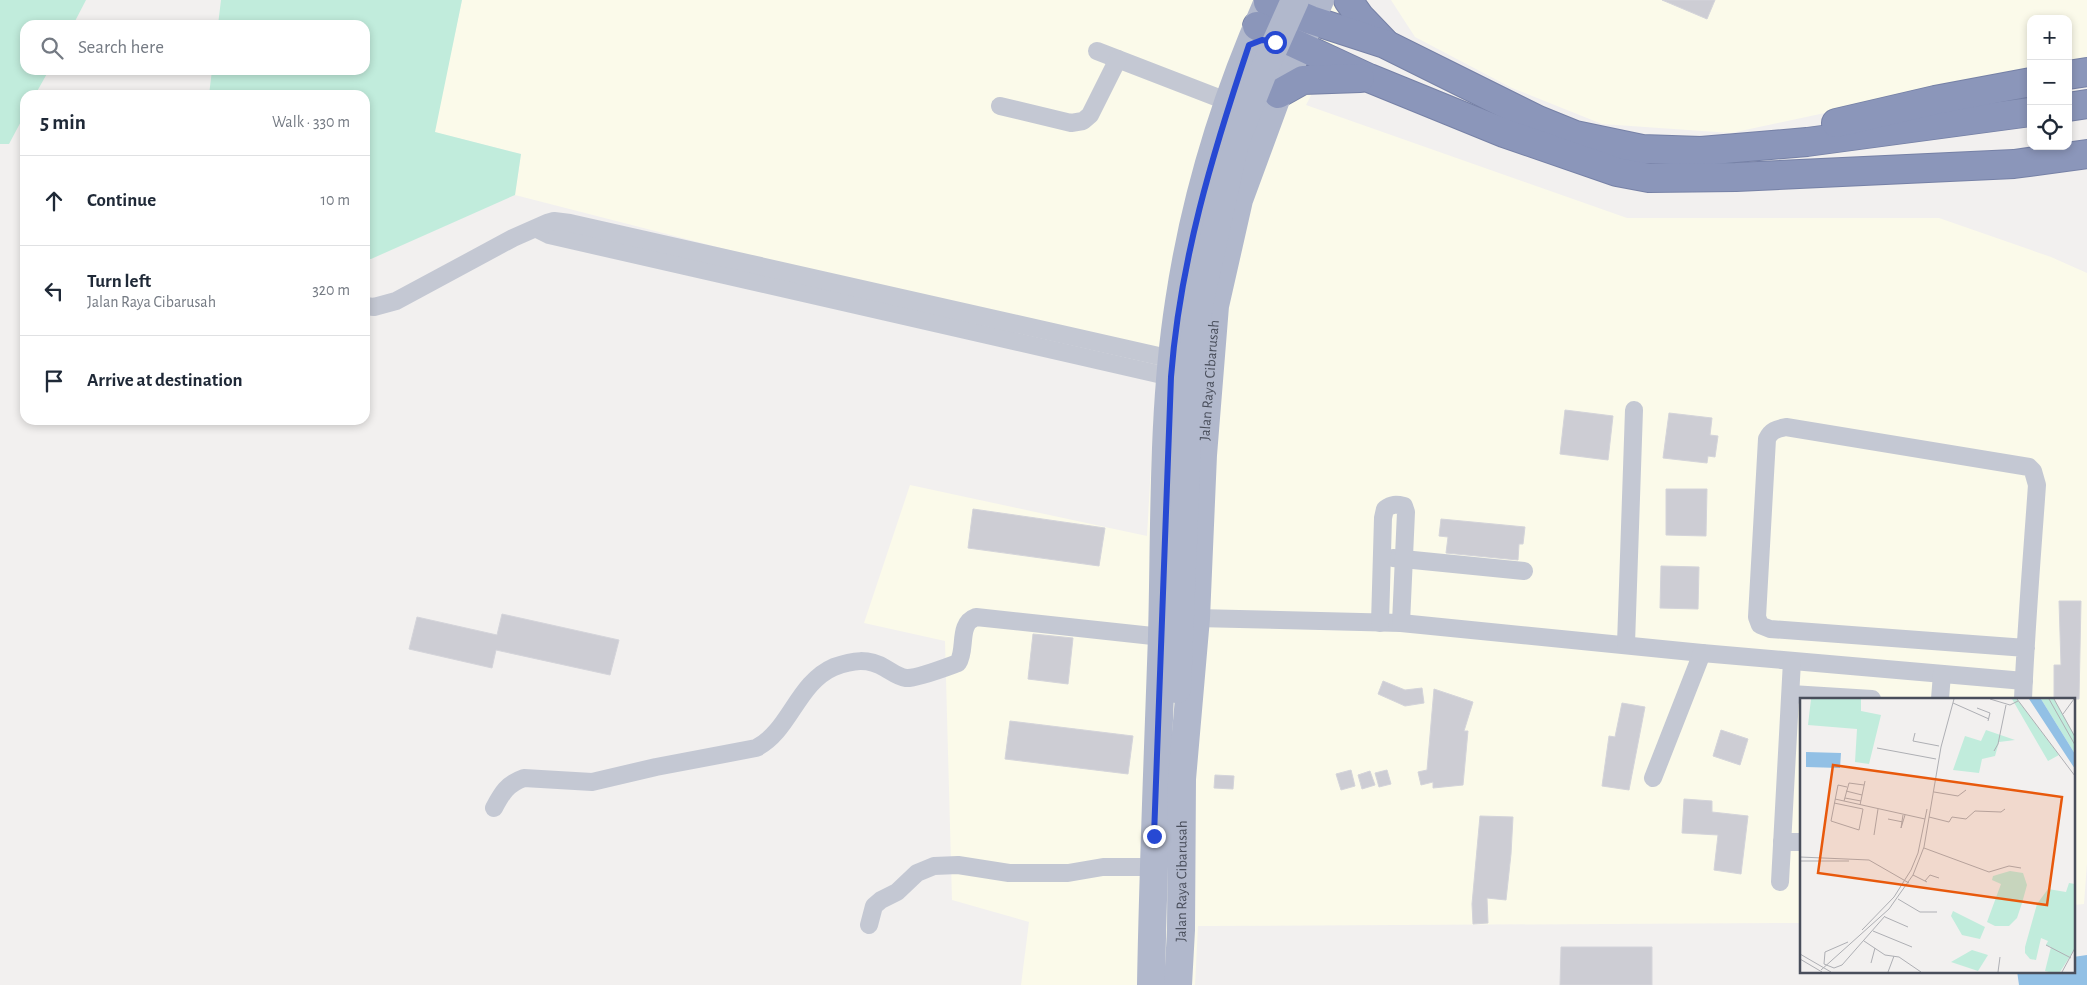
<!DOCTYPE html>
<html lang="en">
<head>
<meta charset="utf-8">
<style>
	body { margin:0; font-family:"Alegreya Sans",sans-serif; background:#f2f2f3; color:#1f2937 }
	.controls { position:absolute; right:15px; top:15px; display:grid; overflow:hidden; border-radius:10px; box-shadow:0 2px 8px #0003 }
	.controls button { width:45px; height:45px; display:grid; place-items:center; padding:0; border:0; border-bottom:1px solid #e0e1e3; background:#fff; color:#1f2937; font:25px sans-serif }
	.stop { position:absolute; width:15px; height:15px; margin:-11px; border:4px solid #2749d3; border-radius:50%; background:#fff }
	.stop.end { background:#2749d3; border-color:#fff; box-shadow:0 1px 5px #0008 }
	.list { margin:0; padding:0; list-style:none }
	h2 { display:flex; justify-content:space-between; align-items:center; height:65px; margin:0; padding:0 20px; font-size:21px }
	h2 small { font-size:16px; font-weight:400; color:#747a83 }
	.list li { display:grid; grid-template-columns:32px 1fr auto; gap:15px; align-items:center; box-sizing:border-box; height:90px; padding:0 20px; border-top:1px solid #e0e1e3 }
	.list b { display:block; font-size:19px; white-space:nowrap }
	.list p { margin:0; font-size:16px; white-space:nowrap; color:#747a83 }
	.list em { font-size:16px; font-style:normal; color:#747a83 }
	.icon { flex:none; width:28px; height:28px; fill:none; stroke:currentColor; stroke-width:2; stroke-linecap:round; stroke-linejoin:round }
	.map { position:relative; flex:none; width:2087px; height:985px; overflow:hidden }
	.search { position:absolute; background:#fff; box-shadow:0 2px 8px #0003; left:20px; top:20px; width:350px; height:55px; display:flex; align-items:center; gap:12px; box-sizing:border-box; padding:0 18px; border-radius:15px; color:#747a83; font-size:19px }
	.panel { position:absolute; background:#fff; box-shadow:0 2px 8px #0003; left:20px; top:90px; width:350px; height:335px; border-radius:15px }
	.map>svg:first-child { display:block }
	.commercial { fill:#fbfaea }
	.green { fill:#c1ecdc }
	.water { fill:#92c0e5 }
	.building { fill:#cdcdd4; stroke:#d4d4da }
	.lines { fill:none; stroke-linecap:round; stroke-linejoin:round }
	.motorway-casing { stroke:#7681a6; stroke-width:30 }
	.minor { stroke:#c4c8d3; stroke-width:18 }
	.primary { stroke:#b1b8cc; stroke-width:28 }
	.motorway { stroke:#8b96ba; stroke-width:28 }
	.primary-bridge { stroke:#b1b8cc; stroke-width:28 }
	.route { stroke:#2749d3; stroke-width:6 }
	.labels { text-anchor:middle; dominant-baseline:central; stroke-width:4.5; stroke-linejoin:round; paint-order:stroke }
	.street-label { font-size:15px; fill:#494e5b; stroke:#fff }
	.inset-road { fill:none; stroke:#aeafb4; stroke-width:1 }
	.view { fill:#e8590c; fill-opacity:0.15; stroke:#e8590c; stroke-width:2.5 }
	.inset-edge { fill:none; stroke:#494e5b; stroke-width:2.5 }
</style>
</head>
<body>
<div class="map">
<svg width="2087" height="985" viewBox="0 0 2087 985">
	<rect width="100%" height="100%" fill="#f2f0ef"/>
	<!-- commercial -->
	<g class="commercial">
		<path d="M462,0H1360L1306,105L1627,218H1939L2051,257L2087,273V863L2084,904L2073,905V699H1801V923L1198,926L1195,985H1021L1029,922L952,900L945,641L864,623L910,485L1147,536L1157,360L515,195L521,154L434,132Z"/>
		<path d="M1391,0H2087V60L2068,62V19H2031V69L1731,133L1602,124L1512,88L1415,37Z"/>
	</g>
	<!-- green -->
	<g class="green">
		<path d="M0,0H86L73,25H25V70H49L35,95H25V114L9,144H0Z"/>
		<path d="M221,0H462L435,132L521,154L515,195L371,259H365V95H209L212,70H365V25H218Z"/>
	</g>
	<!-- water -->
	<path class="water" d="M2087,955V985H2019L2017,971H2073V957Z"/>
	<!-- building -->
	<g class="building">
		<path d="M1662,0H1715L1707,19Z"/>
		<path d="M1565,410L1613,416L1608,460L1560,454Z"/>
		<path d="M1669,413L1712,418L1710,435L1718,436L1715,457L1708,456L1707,463L1663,458Z"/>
		<path d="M1666,489H1707L1706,536L1666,535Z"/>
		<path d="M973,509L1105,528L1099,566L968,548Z"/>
		<path d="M1441,519L1525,527L1523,544H1519L1518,560L1446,553L1448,537L1439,536Z"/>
		<path d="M1661,566L1699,567L1698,609L1660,608Z"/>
		<path d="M2059,601H2081L2079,699H2054V665H2061Z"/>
		<path d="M502,614L619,640L610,675L496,650L492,668L409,649L417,617L497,635Z"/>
		<path d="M1033,634L1073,638L1068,684L1028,679Z"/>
		<path d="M1383,681L1405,690L1422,688L1424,703L1405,706L1378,694Z"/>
		<path d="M1434,689L1473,702L1464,731H1468L1463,785L1433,788V782L1421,785L1418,772L1427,770Z"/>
		<path d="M1622,703L1645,707L1629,790L1602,786L1609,736L1615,737Z"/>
		<path d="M1010,721L1133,736L1128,774L1005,759Z"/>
		<path d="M1721,730L1748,739L1740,765L1713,756Z"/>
		<path d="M1351,770L1355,786L1341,790L1336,774Z"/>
		<path d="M1387,770L1391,784L1379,787L1375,773Z"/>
		<path d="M1370,771L1375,785L1362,789L1358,775Z"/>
		<path d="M1215,775L1234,776L1233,789L1214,788Z"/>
		<path d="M1684,799L1712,801V812L1748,816L1741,874L1714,870L1718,835L1682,833Z"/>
		<path d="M1480,816L1513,817L1511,854L1506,900L1487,898L1488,923L1473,924L1472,904Z"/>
		<path d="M1561,947H1652V985H1560Z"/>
	</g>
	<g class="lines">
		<!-- motorway casing -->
		<g class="motorway-casing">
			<g id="motorway">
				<path d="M1348,0L1360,17L1384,42"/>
				<path d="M1268,2L1311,20L1385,44L1538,120L1575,135L1642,149L1701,151L1807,142L2031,112"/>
				<path d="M1257,26L1369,78L1504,133L1617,172L1649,178L1736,177L2014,164L2087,154"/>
				<path d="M2068,75L2087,72"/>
				<path d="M1278,94L1303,80L1360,78"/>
				<path d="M2068,107L2087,104"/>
				<path d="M1836,123L1935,100L2031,82"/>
			</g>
		</g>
		<!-- minor -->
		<g class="minor">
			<path d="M1097,51L1229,102"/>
			<path d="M1000,106L1071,123L1083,121L1090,115L1118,59"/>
			<path d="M537,229L549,235L1171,377"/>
			<path d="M365,306L374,307L396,301L513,238L547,223L554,221L570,223L1172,359"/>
			<path d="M1393,558L1524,571"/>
			<path d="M1196,618L1401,623L1702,653L2024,681"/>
			<path d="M1380,623L1383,518L1385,509C1392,504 1396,504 1404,506L1406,512L1401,623"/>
			<path d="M1626,644L1634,410"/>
			<path d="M1791,694L1872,699"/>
			<path d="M1940,699L1942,674"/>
			<path d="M2023,699C2026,627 2032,556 2037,485L2033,471L2029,467L1786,427C1777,429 1771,430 1767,439L1757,617L1760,625L1770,629L2026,648"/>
			<path d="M1653,778L1702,653"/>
			<path d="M494,808C502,793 507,784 524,778L592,782L656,767L756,748C790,731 797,683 834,667C853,660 868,658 885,668C892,672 898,677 906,678C916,679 947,667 958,663C967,649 957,624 976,617L1162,637"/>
			<path d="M1782,842H1801"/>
			<path d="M1780,882L1792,661"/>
			<path d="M869,925L874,906L881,900L897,892L917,873L934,866L958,865L1009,873H1068L1103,867H1153"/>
		</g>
		<!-- primary -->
		<g class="primary">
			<path d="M1151,985C1153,868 1158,752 1162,636C1165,525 1162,412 1179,302C1194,201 1225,99 1266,6"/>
			<path id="s1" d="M1178,985L1181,930L1182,779L1196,618L1203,455L1215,306L1239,200L1278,94L1320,0"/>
		</g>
		<!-- motorway -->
		<use href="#motorway" class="motorway"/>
		<!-- primary-bridge -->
		<path class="primary-bridge" d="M1177,689L1190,374L1199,305L1235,143L1263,72L1295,0"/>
	</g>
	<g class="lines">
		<!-- route -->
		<path class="route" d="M1154,836L1171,377C1180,261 1212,155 1249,45L1262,40L1275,42"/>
	</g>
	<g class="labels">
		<!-- street labels -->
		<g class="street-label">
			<text stroke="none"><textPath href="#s1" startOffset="606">Jalan Raya Cibarusah</textPath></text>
			<text stroke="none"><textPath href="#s1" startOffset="104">Jalan Raya Cibarusah</textPath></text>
		</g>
	</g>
	<!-- overview -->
	<g transform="translate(1800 698)">
		<rect width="275" height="275" fill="#f2f0ef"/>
		<path d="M11,1H61V13L81,17L69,66L55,64L57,31L8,27ZM212,1H217L259,57L248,63ZM241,1H254L275,38V56ZM186,32L215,42L199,44L195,58L182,61L179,75L153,72L165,38L181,43ZM210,173L223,175L227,187L222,205L217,220L209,228H195L187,224L201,186L192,182L193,178ZM269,185L275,186L274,252L260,274H249L245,273L251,249L246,247L248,243L241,240L236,262L230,261L225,255V249L237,206L248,191L266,194ZM153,213L185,229L180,241L162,237L151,218ZM172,252L188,257L178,273L151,264Z" fill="#c1ecdc"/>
		<path d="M229,1H241L275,56V71ZM6,54L41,55L40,70L6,69Z" fill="#92c0e5"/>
		<path class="inset-road" d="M190,1L210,7L218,3M217,1L275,78M249,1L275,47M254,1L275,39M153,5L189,21M177,10L190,15L188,23M263,16L274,1M115,35L113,43L139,48M77,50L136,61M194,53L198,46L206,7M46,93L62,97M134,94L158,98L166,92M45,100L61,103M35,101L125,121M44,103L49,85L64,87M34,105L63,111L59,132L31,123L38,87L47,89M60,107L65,83M103,117L101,130L105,117M129,119L149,124L152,119L166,121L175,113L201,114L205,111M88,121L103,124M74,137L78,111M124,150L189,174L209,168L221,170M0,159L69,162L109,185M0,163H49M113,177L127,184M125,183L130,177L139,180M98,201L120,214H137M85,219L108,229M62,232L94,199L111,172L118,155L127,111M73,233L112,249M64,243L85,257L99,259L121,274M48,244L25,254L24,266L34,270L42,267L85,218M246,247L271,260M0,256L31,274M0,261L22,274M71,265L75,250M21,272L89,211L113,177L124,149L141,49L154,1M88,274L94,258M198,274L200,259M262,274L275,250"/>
		<path class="view" d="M33,67L262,99L247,207L18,175Z"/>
		<rect width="275" height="275" class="inset-edge"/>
	</g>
</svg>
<div class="controls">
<button>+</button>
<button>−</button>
<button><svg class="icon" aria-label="locate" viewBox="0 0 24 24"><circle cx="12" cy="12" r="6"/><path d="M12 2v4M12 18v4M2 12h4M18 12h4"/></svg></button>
</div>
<div class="stop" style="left:1275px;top:42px"></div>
<div class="stop end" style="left:1154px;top:836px"></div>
<div class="search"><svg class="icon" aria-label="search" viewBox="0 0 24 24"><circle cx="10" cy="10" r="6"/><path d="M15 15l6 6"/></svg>Search here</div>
<section class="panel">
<h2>5 min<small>Walk · 330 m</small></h2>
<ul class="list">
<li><svg class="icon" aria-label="ahead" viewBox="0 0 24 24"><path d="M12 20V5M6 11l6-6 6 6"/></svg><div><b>Continue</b></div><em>10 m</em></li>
<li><svg class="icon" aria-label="left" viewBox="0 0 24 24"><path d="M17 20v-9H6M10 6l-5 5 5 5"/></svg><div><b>Turn left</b><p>Jalan Raya Cibarusah</p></div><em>320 m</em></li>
<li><svg class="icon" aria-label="arrive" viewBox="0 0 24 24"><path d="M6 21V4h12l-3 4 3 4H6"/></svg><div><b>Arrive at destination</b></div></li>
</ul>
</section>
</div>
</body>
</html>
